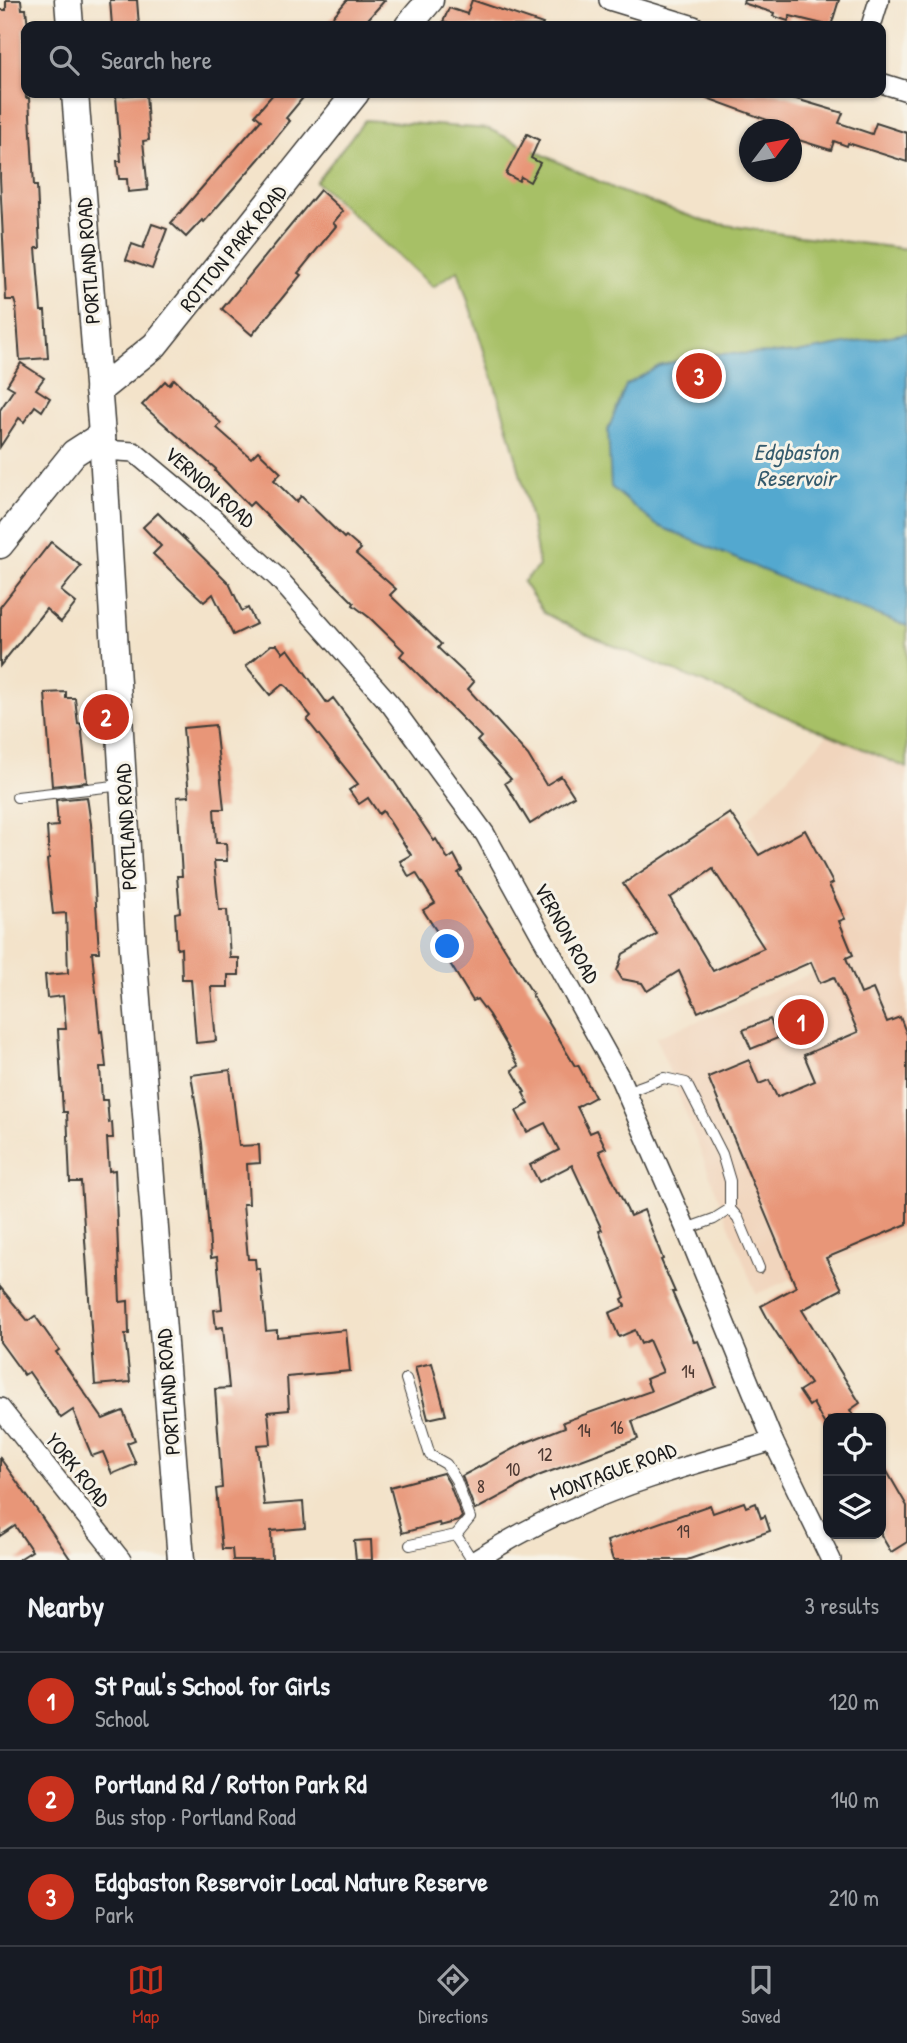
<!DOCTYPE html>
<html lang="en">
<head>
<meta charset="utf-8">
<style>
	body { margin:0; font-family:"Patrick Hand",sans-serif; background:#242831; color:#f1f3f6 }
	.controls { position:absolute; right:21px; bottom:21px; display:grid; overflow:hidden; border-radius:14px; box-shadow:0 2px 5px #0004 }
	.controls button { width:63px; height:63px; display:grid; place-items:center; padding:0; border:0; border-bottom:2px solid #363941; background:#171b24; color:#f1f3f6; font:35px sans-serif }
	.compass { position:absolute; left:739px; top:119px; width:63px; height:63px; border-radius:50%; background:#171b24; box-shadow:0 2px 5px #0004; rotate:58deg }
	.you { position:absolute; left:448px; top:947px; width:24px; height:24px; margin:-18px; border:5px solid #fff; border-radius:50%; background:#1a73e8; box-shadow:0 0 0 10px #1a73e833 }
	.badge { display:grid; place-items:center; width:46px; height:46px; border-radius:50%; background:#c8321e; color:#fff; font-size:23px; font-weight:700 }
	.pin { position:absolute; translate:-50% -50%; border:4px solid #fff; box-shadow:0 2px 7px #0006 }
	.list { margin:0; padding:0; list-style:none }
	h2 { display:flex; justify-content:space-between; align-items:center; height:91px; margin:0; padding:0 28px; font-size:30px }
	h2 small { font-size:23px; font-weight:400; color:#9ea1a6 }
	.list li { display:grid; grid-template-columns:46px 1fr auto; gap:21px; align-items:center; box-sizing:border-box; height:98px; padding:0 28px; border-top:2px solid #363941 }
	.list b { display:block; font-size:26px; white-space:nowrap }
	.list p { margin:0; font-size:23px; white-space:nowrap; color:#9ea1a6 }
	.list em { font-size:23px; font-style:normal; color:#9ea1a6 }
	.icon { flex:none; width:38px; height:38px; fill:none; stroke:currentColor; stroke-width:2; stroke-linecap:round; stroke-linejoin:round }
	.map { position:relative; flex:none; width:907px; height:1560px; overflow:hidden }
	.search { position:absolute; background:#171b24; box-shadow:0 2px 5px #0004; left:21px; right:21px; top:21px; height:77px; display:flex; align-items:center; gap:18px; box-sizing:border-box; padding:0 24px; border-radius:14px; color:#9ea1a6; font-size:26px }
	.sheet { height:385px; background:#171b24 }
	nav { display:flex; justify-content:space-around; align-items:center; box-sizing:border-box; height:98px; border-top:2px solid #363941; background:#171b24; font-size:19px; color:#9ea1a6 }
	nav a { display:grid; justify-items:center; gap:4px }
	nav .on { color:#c8321e }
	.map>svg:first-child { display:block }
	.built { fill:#f1d5bd }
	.green { fill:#a7c066; stroke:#626e41; stroke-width:2 }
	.water { fill:#53a8cf; stroke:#386276; stroke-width:2 }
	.building { fill:#e89678; fill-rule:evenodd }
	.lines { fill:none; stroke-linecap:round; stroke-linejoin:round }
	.lane-casing { stroke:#3c3a36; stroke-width:12 }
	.street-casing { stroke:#3c3a36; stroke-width:22 }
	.secondary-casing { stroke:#3c3a36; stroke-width:29 }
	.lane { stroke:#fff; stroke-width:10 }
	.street { stroke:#fff; stroke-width:19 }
	.secondary { stroke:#fff; stroke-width:26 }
	.labels { text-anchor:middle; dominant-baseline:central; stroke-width:6; stroke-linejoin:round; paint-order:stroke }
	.number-label { font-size:18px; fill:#4f3a33 }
	.street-label { font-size:21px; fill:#1c1c1c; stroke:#f7f3e8 }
	.water-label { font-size:23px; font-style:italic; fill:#355b6d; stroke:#f7f3e8 }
</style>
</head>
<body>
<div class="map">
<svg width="907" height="1560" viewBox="0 0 907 1560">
	<rect width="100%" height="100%" fill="#f7f3e8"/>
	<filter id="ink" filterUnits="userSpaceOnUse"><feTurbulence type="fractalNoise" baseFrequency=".0143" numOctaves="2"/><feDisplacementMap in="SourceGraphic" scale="14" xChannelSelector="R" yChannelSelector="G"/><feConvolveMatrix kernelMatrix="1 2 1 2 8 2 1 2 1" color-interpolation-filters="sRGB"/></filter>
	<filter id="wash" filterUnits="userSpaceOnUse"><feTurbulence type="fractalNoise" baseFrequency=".00686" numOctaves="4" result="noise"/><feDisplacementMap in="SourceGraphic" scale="28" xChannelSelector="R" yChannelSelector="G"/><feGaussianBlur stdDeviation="1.57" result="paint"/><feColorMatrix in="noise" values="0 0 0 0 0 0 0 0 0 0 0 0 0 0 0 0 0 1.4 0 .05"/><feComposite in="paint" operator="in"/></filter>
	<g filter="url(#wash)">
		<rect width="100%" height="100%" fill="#f3e3ca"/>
		<!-- built -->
		<path class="built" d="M828,734L907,768V1230L756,1294L656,1037L735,1007L814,972L748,819Z"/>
		<!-- green -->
		<path class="green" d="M365,120L489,129L619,191L707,222L783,234L907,249V768L828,734L585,634L544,613L523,582L539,566C524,464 489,368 458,270L433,287L316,182Z"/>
		<!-- water -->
		<path class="water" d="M907,333V626L805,588L656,525L611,487L608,430L626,385L659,366L702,354L796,353Z"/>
		<g id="blocks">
			<!-- building -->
			<g class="building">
				<path d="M6,0H21L22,9H26L28,26L23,29L26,98H29L34,186H37L40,248H36L41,311H45L48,358L20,360L16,306L14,300H6L0,178V10H6Z"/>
				<path d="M110,0H137L139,26H112Z"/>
				<path d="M347,0H385L362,26H325Z"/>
				<path d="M472,0L543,24L542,26H455L443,22L449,8L467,14Z"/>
				<path d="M744,0H839L831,26L790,16L788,21L773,16L774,13L743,3Z"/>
				<path d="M146,93L149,140L143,141L148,190L128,192L127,179H119L117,161H121L116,96Z"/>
				<path d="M274,93H307L286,118L290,121L259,159L204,222L202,220L186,237L171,223L261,120L255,115Z"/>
				<path d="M699,93H776L843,113L839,123L872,134L876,123L907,133V162L848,143L847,146L834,141L831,150L792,138V130H779L781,125L699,95Z"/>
				<path d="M527,134L539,140L531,158L540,163L530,182L521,177L519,181L506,174Z"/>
				<path d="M320,190L343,211L333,223L336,226L298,273L301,275L252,335L222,309Z"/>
				<path d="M152,224L167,229L152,269L126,260L132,244L143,248Z"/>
				<path d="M21,363L44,378L36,389L50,398L42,411L35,406L24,422L19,418L0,447V410L14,389L7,385Z"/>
				<path d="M174,379L221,423L217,428L251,458L258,451L281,473L274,480L296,502L301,496L344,538L346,536L361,549L356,554L396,589L390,595L441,644L438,648L474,682L468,689L528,755L546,785L561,776L574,796L530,824L505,783L511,779L477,741L481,737L400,656L404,651L370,618L353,605L354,603L253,502L249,506L215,471L216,469L142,405L165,381L169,385Z"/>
				<path d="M158,513L229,583L242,611L248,608L256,624L233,635L213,594L204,602L153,554L161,546L143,527Z"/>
				<path d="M51,542L81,566L61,591L76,603L61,622L46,609L0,666V607Z"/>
				<path d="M271,645H277L283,653L288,649L327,703L333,698L383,765L434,841L436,839L448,859L454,855L462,870L458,873L533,994L532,995L575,1066L578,1065L595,1097L577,1107L590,1133L597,1130L606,1148L599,1151L630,1216L644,1210L663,1259L661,1260L675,1292H672L694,1342L698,1341L716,1387L632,1421L638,1439L538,1476L475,1510L462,1476L522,1444L565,1427L563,1422L651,1391L646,1379L663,1372L649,1340L641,1344L635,1330L619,1337L609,1313L625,1306L622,1299L625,1297L599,1231L602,1230L572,1165L539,1182L530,1165L559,1150L545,1123L527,1132L516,1111L529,1104L523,1093L525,1092L512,1070L519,1066L489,1015L477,999L473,1001L443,952L448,949L423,910L435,903L416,873L409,877L400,861L411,855L383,811L379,814L368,798L359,804L349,790L358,784L307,720L311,716L287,687L283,684L270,695L246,666Z"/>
				<path d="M66,692V698H75L78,724L81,723L87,782L52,786L45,693Z"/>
				<path d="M215,725L224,809H214L216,843H226L227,861H214L219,910H227L230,958H239V975H228V987H211L216,1041L196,1043L191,979H182L181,948L177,949L175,913L180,912L177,876H182L177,797L189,796L183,728Z"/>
				<path d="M87,797L91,824L99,952H92L100,1032L102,1031L106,1067H100L102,1100H107L109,1123L112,1122L113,1138H107L109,1171L115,1170L120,1302L128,1301L129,1334H125L130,1382L95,1385L81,1182H70L67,1112H63L58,1029H66L63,996L47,998L45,975L68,973L66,913L53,914L47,860L49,859L47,827L58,826L56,800Z"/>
				<path d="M730,813L759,855L805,830L833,883L829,885L845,919L839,921L853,955L846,958L861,994L873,989L887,1022L900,1017L907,1035V1224L826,1258L842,1289L802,1310L860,1403L850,1410L855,1418H828V1423L825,1425L813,1403L809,1406L799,1391L810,1384L770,1323L761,1306L796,1287L708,1077L749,1060L759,1084L769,1080L777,1097L815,1081L804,1055L858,1032L834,977L820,983L811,962L698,1012L679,971L647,991L642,983L622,979L617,971L623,954L657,934L623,884ZM713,869L764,948L713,971L670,898Z"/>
				<path d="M770,1019L778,1038L751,1049L743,1030Z"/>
				<path d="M230,1070L239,1146L259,1145L260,1163L247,1164L249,1204H243L248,1259H255L256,1269H260L266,1331L277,1330V1337L346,1330L350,1371L287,1377L289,1410L268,1412L271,1444L257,1445L264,1505L303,1502L305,1528L271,1531L272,1560H233L232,1549H222L216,1489L222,1488L215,1389L229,1388L223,1327L216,1328L214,1310L222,1309L217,1257L211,1258L202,1143L191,1075Z"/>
				<path d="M0,1287L28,1321L35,1316L59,1350L56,1352L103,1419L123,1411L135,1440L127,1443L136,1464L112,1474L103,1452L92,1456L73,1410L61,1418L29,1372L24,1375L0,1342Z"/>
				<path d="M432,1363L446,1415L428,1419L415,1367Z"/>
				<path d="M0,1458L30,1500L71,1560H18L32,1551L15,1526L0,1536Z"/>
				<path d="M881,1461L907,1506V1542L891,1552L881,1535Z"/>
				<path d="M443,1473L449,1483L462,1517L458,1521L440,1526L439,1523L402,1533L390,1487Z"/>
				<path d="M744,1502L746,1507L756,1503L761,1518L765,1516L770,1531L687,1560H613L607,1541L710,1505L713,1513Z"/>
				<path d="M371,1540L372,1560H356L354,1541Z"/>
			</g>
		</g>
	</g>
	<g filter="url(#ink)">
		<use href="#blocks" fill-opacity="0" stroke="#3c3a36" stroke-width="2"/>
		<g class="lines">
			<!-- lane casing -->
			<g class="lane-casing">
				<g id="lane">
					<path d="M17,797L123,785"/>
					<path d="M626,1092L664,1078L686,1083L722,1154L730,1181V1209L714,1219L686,1229"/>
					<path d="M730,1209L738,1218L759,1268"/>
					<path d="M406,1379L430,1455L446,1464L456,1480L470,1518L456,1535"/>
					<path d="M410,1545L456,1535L472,1560"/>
				</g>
			</g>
			<!-- street casing -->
			<g class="street-casing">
				<g id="street">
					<path d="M609,0L694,26"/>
					<path d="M871,26L879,0"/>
					<path d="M881,83L907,91"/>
					<path d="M103,450L134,452L213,518L278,578L391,705L485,834L619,1076L689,1236L773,1441L831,1560"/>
					<path d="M0,1408L121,1560"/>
					<path d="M476,1560C508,1540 540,1522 575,1507C638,1478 707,1461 773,1441"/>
				</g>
			</g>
			<!-- secondary casing -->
			<g class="secondary-casing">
				<g id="secondary">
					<path d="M68,0L70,26"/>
					<path d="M408,26L430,0"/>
					<path d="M75,93L102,435L133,948L181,1560"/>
					<path d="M98,391L155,345L356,93"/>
					<path d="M0,545L74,453L102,435"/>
				</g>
			</g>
			<!-- lane -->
			<use href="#lane" class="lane"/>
			<!-- street -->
			<use href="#street" class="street"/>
			<!-- secondary -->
			<use href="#secondary" class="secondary"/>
		</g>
	</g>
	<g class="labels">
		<!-- number labels -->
		<g class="number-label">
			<text x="688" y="1371">14</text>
			<text x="617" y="1427">16</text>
			<text x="584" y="1430">14</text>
			<text x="545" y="1454">12</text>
			<text x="513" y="1469">10</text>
			<text x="481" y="1486">8</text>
			<text x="683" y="1531">19</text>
		</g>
		<!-- street labels -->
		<g class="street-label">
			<text transform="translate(233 248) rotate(-51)">ROTTON PARK ROAD</text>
			<text transform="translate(88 261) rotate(-94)">PORTLAND ROAD</text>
			<text transform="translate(210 487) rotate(41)">VERNON ROAD</text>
			<text transform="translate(126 827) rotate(-93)">PORTLAND ROAD</text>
			<text transform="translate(567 933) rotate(61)">VERNON ROAD</text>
			<text transform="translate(168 1392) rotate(-94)">PORTLAND ROAD</text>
			<text transform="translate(78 1470) rotate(51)">YORK ROAD</text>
			<text transform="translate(613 1471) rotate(-20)">MONTAGUE ROAD</text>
		</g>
		<!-- water labels -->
		<g class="water-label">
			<text x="796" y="451">Edgbaston<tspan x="796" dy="26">Reservoir</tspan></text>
		</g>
	</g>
</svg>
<div class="controls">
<button><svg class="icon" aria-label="locate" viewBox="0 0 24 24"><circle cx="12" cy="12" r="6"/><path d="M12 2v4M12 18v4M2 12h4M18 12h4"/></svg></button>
<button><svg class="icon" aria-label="layers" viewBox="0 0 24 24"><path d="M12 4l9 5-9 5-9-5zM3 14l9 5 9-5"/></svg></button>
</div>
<svg class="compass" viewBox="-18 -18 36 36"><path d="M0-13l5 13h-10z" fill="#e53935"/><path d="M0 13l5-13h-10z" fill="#9ea1a6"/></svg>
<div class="you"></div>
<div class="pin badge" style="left:801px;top:1022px">1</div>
<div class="pin badge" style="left:106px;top:717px">2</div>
<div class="pin badge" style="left:699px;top:376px">3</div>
<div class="search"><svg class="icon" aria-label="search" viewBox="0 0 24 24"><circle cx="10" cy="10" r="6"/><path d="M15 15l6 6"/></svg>Search here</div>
</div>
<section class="sheet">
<h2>Nearby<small>3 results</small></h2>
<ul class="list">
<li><span class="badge">1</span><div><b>St Paul's School for Girls</b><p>School</p></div><em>120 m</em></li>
<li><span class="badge">2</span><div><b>Portland Rd / Rotton Park Rd</b><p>Bus stop · Portland Road</p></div><em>140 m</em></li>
<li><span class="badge">3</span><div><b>Edgbaston Reservoir Local Nature Reserve</b><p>Park</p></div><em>210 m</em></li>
</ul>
</section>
<nav>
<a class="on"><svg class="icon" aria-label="map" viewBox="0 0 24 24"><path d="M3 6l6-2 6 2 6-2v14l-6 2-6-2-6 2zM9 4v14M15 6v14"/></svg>Map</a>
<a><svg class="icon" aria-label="directions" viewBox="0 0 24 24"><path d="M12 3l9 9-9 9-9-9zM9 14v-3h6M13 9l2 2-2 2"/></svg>Directions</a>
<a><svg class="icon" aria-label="saved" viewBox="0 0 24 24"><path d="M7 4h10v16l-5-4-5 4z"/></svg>Saved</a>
</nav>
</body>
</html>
